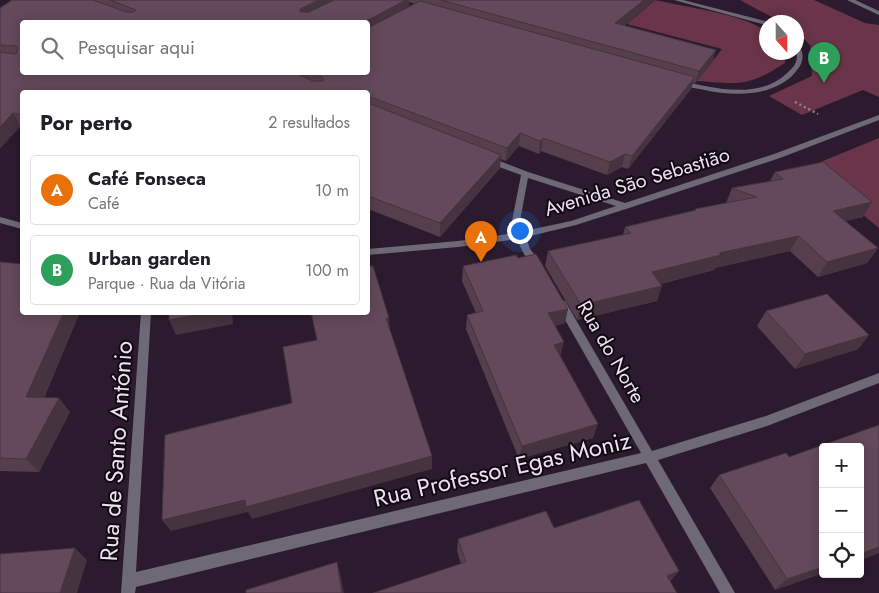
<!DOCTYPE html>
<html lang="pt">
<head>
<meta charset="utf-8">
<style>
	body { margin:0; font-family:Jost,sans-serif; background:#f6f6f6; color:#202124 }
	.controls { position:absolute; right:15px; bottom:15px; display:grid; overflow:hidden; border-radius:5px; box-shadow:0 2px 12px #0003 }
	.controls button { width:45px; height:45px; display:grid; place-items:center; padding:0; border:0; border-bottom:1px solid #e0e0e0; background:#fff; color:#202124; font:25px sans-serif }
	.compass { position:absolute; left:759px; top:15px; width:45px; height:45px; border-radius:50%; background:#fff; box-shadow:0 2px 12px #0003; rotate:159deg }
	.you { position:absolute; left:519px; top:230px; width:18px; height:18px; margin:-12px; border:4px solid #fff; border-radius:50%; background:#1a73e8; box-shadow:0 0 0 8px #1a73e833 }
	.badge { display:grid; place-items:center; width:32px; height:32px; border-radius:50%; background:#84583b; color:#fff; font-size:16px; font-weight:700 }
	.pin { position:absolute; translate:-50% -41px; filter:drop-shadow(0 1px 2px #0008) }
	.pin::after { content:''; position:absolute; top:26px; width:18px; height:15px; background:inherit; clip-path:polygon(0 0,100% 0,50% 100%) }
	.list { margin:0; padding:0; list-style:none }
	h2 { display:flex; justify-content:space-between; align-items:center; height:65px; margin:0; padding:0 20px; font-size:21px }
	h2 small { font-size:16px; font-weight:400; color:#757577 }
	.list li { display:grid; grid-template-columns:32px 1fr auto; gap:15px; align-items:center; box-sizing:border-box; height:70px; margin:0 10px 10px; padding:0 10px; border:1px solid #e0e0e0; border-radius:5px }
	.list b { display:block; font-size:19px; white-space:nowrap }
	.list p { margin:0; font-size:16px; white-space:nowrap; color:#757577 }
	.list em { font-size:16px; font-style:normal; color:#757577 }
	.icon { flex:none; width:28px; height:28px; fill:none; stroke:currentColor; stroke-width:2; stroke-linecap:round; stroke-linejoin:round }
	.map { position:relative; flex:none; width:879px; height:593px; overflow:hidden }
	.search { position:absolute; background:#fff; box-shadow:0 2px 12px #0003; left:20px; top:20px; width:350px; height:55px; display:flex; align-items:center; gap:12px; box-sizing:border-box; padding:0 18px; border-radius:5px; color:#757577; font-size:19px }
	.panel { position:absolute; background:#fff; box-shadow:0 2px 12px #0003; left:20px; top:90px; width:350px; height:225px; border-radius:5px }
	.map>svg:first-child { display:block }
	.green { fill:#6b3549 }
	.lines { fill:none; stroke-linecap:round; stroke-linejoin:round }
	.path { stroke:#928394; stroke-width:2.5; stroke-dasharray:2 3; stroke-linecap:butt }
	.street { fill:#6e6976; fill-rule:evenodd }
	.wall { fill:#553f4d; fill-rule:evenodd }
	.shaded-wall { fill:#45333f }
	.building { fill:#63495a; stroke:#45333f }
	.labels { text-anchor:middle; dominant-baseline:central; stroke-width:4; stroke-linejoin:round; paint-order:stroke }
	.street-label { font-size:20px; fill:#ede1ef; stroke:#100912 }
	.near-street-label { font-size:24px; fill:#ede1ef; stroke:#100912 }
</style>
</head>
<body>
<div class="map">
<svg width="879" height="593" viewBox="0 0 879 593">
	<rect width="100%" height="100%" fill="#2c1b2f"/>
	<!-- green -->
	<g class="green">
		<path d="M655,0C685,7 742,14 766,31V52L785,53V63C748,87 739,84 697,81L722,49L627,24Z"/>
		<path d="M740,0H814L865,23L879,25V97L863,90L802,115L769,96L812,76L810,45L797,32L796,22H781Z"/>
		<path d="M879,138V228L806,168Z"/>
	</g>
	<g class="lines">
		<!-- path -->
		<path class="path" d="M795,102L818,114"/>
		<!-- street -->
		<g class="street">
			<path d="M674,0H683L769,22H766V25Z"/>
			<path d="M847,0H855L879,11V15Z"/>
			<path d="M796,43C801,47 804,54 802,60C801,67 796,71 792,76C768,98 730,96 700,89C692,88 681,86 675,82L678,80C711,88 758,100 786,74C790,70 794,67 796,62C798,56 796,50 796,43Z"/>
			<path d="M879,115V120L780,158L629,208L576,225L526,237L530,249L543,265L538,268C527,263 521,249 517,239L458,247L368,255V249L458,241L516,233L512,221L521,175L486,162V158H492L528,172L625,203L774,154ZM528,178L616,206L571,221L524,231L520,221Z"/>
			<path d="M0,217L22,223V229L0,223Z"/>
			<path d="M561,300L565,301L652,451L766,416L879,373V383L767,426L658,460L735,593H720L646,463L136,587L135,593H121L141,312H151L136,572L641,453L556,304Z"/>
		</g>
	</g>
	<!-- wall -->
	<g class="wall">
		<path d="M12,0H654L624,26L716,50L712,62L695,83H693L691,89L628,169L622,167L607,175L541,151L539,154L519,146L506,161L500,159V168L440,237L368,209V92H22V126H21L0,148V8ZM409,2L415,4L409,6ZM368,22V72H298V75L294,72H22Z"/>
		<path d="M775,172L863,217L845,221L878,248L867,263L818,277L790,251L715,268L714,270L661,284L657,301L577,320L545,266L548,251L623,235L625,227L694,211L695,209L726,203L732,188L770,181Z"/>
		<path d="M0,262L22,312H80L44,398L70,412L39,472L0,471Z"/>
		<path d="M463,266L565,323L555,326L560,357L593,438L519,459L466,329L467,315L476,313L462,281Z"/>
		<path d="M766,311L869,335L858,349L795,369L757,326Z"/>
		<path d="M879,425V553L860,560V447H823V573L775,590L710,488L719,475L789,457Z"/>
		<path d="M554,528L670,582L461,564L457,551L458,539Z"/>
	</g>
	<!-- shaded-wall -->
	<g class="shaded-wall">
		<path d="M319,0H343L302,20L300,12V9Z"/>
		<path d="M406,0H409V9L368,32V22H366V21Z"/>
		<path d="M644,0H654L613,35L615,23Z"/>
		<path d="M716,50L712,62L695,83L699,71Z"/>
		<path d="M695,77L691,89L628,169L632,156Z"/>
		<path d="M13,113L21,126L0,148V127Z"/>
		<path d="M520,133L519,146L506,161L507,148Z"/>
		<path d="M543,138L541,151L539,154L540,141Z"/>
		<path d="M625,154L622,167L607,175L610,162Z"/>
		<path d="M501,155L500,168L440,237V223Z"/>
		<path d="M872,202L863,217L824,226L833,211Z"/>
		<path d="M799,236L790,251L715,268L714,270L647,287L652,272L719,253Z"/>
		<path d="M878,248L867,263L818,277L827,262Z"/>
		<path d="M662,286L657,301L577,320L581,305Z"/>
		<path d="M568,309L565,323L545,328L548,313Z"/>
		<path d="M64,312H80L38,411L26,397Z"/>
		<path d="M211,312H232L233,324L176,335L169,320Z"/>
		<path d="M386,318H389L390,331Z"/>
		<path d="M869,335L858,349L795,369L805,354Z"/>
		<path d="M564,342L560,357L554,345Z"/>
		<path d="M59,398L70,412L39,472L26,459Z"/>
		<path d="M598,424L593,438L519,459L522,446Z"/>
		<path d="M432,456V469L252,519L248,512L171,531L162,520Z"/>
		<path d="M879,547V553L860,560V554Z"/>
		<path d="M75,548L87,560L77,593H60Z"/>
		<path d="M337,562L340,573L344,593H342Z"/>
		<path d="M823,567V573L775,590L787,579Z"/>
		<path d="M679,571L670,582L667,576Z"/>
	</g>
	<!-- building -->
	<g class="building">
		<path d="M12,0H93L126,12H134L136,10L110,0H319L300,9V12H309L334,0H406L366,21V22H22V72H293L313,81H323V78L309,72H368V28L420,1L695,77L632,156L625,154L610,162L543,138L540,141L520,133L507,148L368,96V92H22V115L13,113L0,127V52L16,54L18,48L16,46L0,45V8Z"/>
		<path d="M441,0H644L615,23L716,50L699,71Z"/>
		<path d="M368,103L501,155L440,223L368,196Z"/>
		<path d="M823,162L872,202L833,211L878,248L827,262L799,236L719,253L721,255L652,272L662,286L581,305L548,251L631,233L625,227L696,210L695,209L757,197L732,188L783,179L775,172Z"/>
		<path d="M536,254L568,309L548,313L564,342L554,345L598,424L522,446L467,315L483,311L463,266L516,255L518,258Z"/>
		<path d="M0,262L22,264V312H64L26,397L59,398L26,459L0,458Z"/>
		<path d="M373,266L389,318H386L432,456L246,507L245,500L162,520L165,435L292,403L283,347L317,340L311,312H368V267Z"/>
		<path d="M827,294L869,335L805,354L766,311Z"/>
		<path d="M169,312H211L169,320Z"/>
		<path d="M879,425V547L860,554V447H823V567L787,579L719,475L786,453L789,457Z"/>
		<path d="M639,500L679,571L667,576L677,593H373L466,562L458,539L546,511L554,528Z"/>
		<path d="M75,548L60,593H0V554Z"/>
		<path d="M337,562L342,593H246V590Z"/>
	</g>
	<g class="labels">
		<!-- street labels -->
		<g class="street-label">
			<text transform="translate(637 182) rotate(-17)">Avenida São Sebastião</text>
			<text transform="translate(611 352) rotate(60)">Rua do Norte</text>
		</g>
		<!-- near-street labels -->
		<g class="near-street-label">
			<text transform="translate(116 451) rotate(-86)">Rua de Santo António</text>
			<text transform="translate(502 469) rotate(-13)">Rua Professor Egas Moniz</text>
		</g>
	</g>
</svg>
<div class="controls">
<button>+</button>
<button>−</button>
<button><svg class="icon" aria-label="locate" viewBox="0 0 24 24"><circle cx="12" cy="12" r="6"/><path d="M12 2v4M12 18v4M2 12h4M18 12h4"/></svg></button>
</div>
<svg class="compass" viewBox="-18 -18 36 36"><path d="M0-13l5 13h-10z" fill="#e53935"/><path d="M0 13l5-13h-10z" fill="#757577"/></svg>
<div class="you"></div>
<div class="pin badge" style="left:481px;top:262px;background:#e8710a">A</div>
<div class="pin badge" style="left:824px;top:83px;background:#2e9e5b">B</div>
<div class="search"><svg class="icon" aria-label="search" viewBox="0 0 24 24"><circle cx="10" cy="10" r="6"/><path d="M15 15l6 6"/></svg>Pesquisar aqui</div>
<section class="panel">
<h2>Por perto<small>2 resultados</small></h2>
<ul class="list">
<li><span class="badge" style="background:#e8710a">A</span><div><b>Café Fonseca</b><p>Café</p></div><em>10 m</em></li>
<li><span class="badge" style="background:#2e9e5b">B</span><div><b>Urban garden</b><p>Parque · Rua da Vitória</p></div><em>100 m</em></li>
</ul>
</section>
</div>
</body>
</html>
